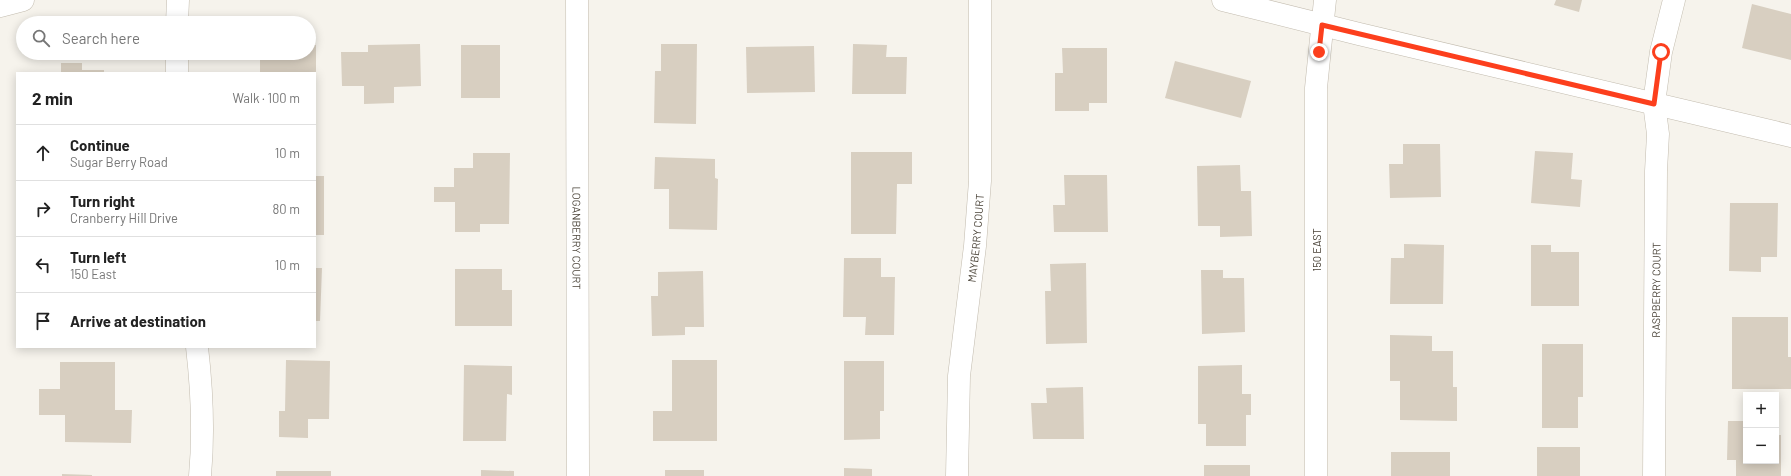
<!DOCTYPE html>
<html lang="en">
<head>
<meta charset="utf-8">
<style>
	body { margin:0; font-family:Barlow,sans-serif; background:#f6f6f6; color:#222 }
	.controls { position:absolute; right:12px; bottom:12px; display:grid; overflow:hidden; border-radius:0px; box-shadow:0 2px 10px #0003 }
	.controls button { width:36px; height:36px; display:grid; place-items:center; padding:0; border:0; border-bottom:1px solid #e0e0e0; background:#fff; color:#222; font:20px sans-serif }
	.stop { position:absolute; width:12px; height:12px; margin:-9px; border:3px solid #fc3f1d; border-radius:50%; background:#fff }
	.stop.end { background:#fc3f1d; border-color:#fff; box-shadow:0 1px 4px #0008 }
	.list { margin:0; padding:0; list-style:none }
	h2 { display:flex; justify-content:space-between; align-items:center; height:52px; margin:0; padding:0 16px; font-size:17px }
	h2 small { font-size:13px; font-weight:400; color:#767676 }
	.list li { display:grid; grid-template-columns:26px 1fr auto; gap:12px; align-items:center; box-sizing:border-box; height:56px; padding:0 16px; border-top:1px solid #e0e0e0 }
	.list b { display:block; font-size:15px; white-space:nowrap }
	.list p { margin:0; font-size:13px; white-space:nowrap; color:#767676 }
	.list em { font-size:13px; font-style:normal; color:#767676 }
	.icon { flex:none; width:22px; height:22px; fill:none; stroke:currentColor; stroke-width:2; stroke-linecap:round; stroke-linejoin:round }
	.map { position:relative; flex:none; width:1791px; height:476px; overflow:hidden }
	.search { position:absolute; background:#fff; box-shadow:0 2px 10px #0003; left:16px; top:16px; width:300px; height:44px; display:flex; align-items:center; gap:10px; box-sizing:border-box; padding:0 14px; border-radius:22px; color:#767676; font-size:15px }
	.panel { position:absolute; background:#fff; box-shadow:0 2px 10px #0003; left:16px; top:72px; width:300px; height:276px; border-radius:0px }
	.map>svg:first-child { display:block }
	.building { fill:#d8cfc1 }
	.lines { fill:none; stroke-linecap:round; stroke-linejoin:round }
	.street-casing { stroke:#c2bbae; stroke-width:23 }
	.street { stroke:#fff; stroke-width:22 }
	.route { stroke:#fc3f1d; stroke-width:5 }
	.labels { text-anchor:middle; dominant-baseline:central; stroke-width:3; stroke-linejoin:round; paint-order:stroke }
	.street-label { font-size:11px; fill:#4b4439; stroke:#fff }
</style>
</head>
<body>
<div class="map">
<svg width="1791" height="476" viewBox="0 0 1791 476">
	<rect width="100%" height="100%" fill="#f6f3ec"/>
	<!-- building -->
	<g class="building">
		<path d="M1556,0H1582L1579,12L1554,5Z"/>
		<path d="M1752,4L1791,14V60L1742,48Z"/>
		<path d="M420,44L421,86L394,87V103L364,104V86H342L341,52H368V45Z"/>
		<path d="M661,44H697L696,124L654,123L655,71H661Z"/>
		<path d="M853,44L887,45L886,57H907L906,94H852Z"/>
		<path d="M309,45H316V73H260V53H309Z"/>
		<rect x="461" y="45" width="39" height="53"/>
		<path d="M814,46L815,92L747,93L746,47Z"/>
		<path d="M1062,48H1107V103H1089V111H1055V73H1063Z"/>
		<path d="M1175,61L1251,81L1241,118L1165,98Z"/>
		<path d="M61,63H82V70H104V73H61Z"/>
		<path d="M1403,144H1440L1441,197L1390,198L1389,164H1403Z"/>
		<path d="M1535,151L1573,153L1571,179L1582,180L1580,207L1531,203Z"/>
		<path d="M851,152H912V184H897L896,234H851Z"/>
		<path d="M473,153H510L509,224H480V232H455V202H434V187H454V168H473Z"/>
		<path d="M655,157L715,159V178L718,179L717,230L669,229V189H654Z"/>
		<path d="M1240,165L1241,191H1251L1252,236L1220,237V226H1198L1197,166Z"/>
		<path d="M1064,175H1107L1108,232H1054L1053,205H1065Z"/>
		<rect x="315" y="176" width="9" height="59"/>
		<path d="M1730,203H1778L1777,257H1761V272L1729,271Z"/>
		<path d="M1404,244L1444,245L1443,304H1390L1391,258H1404Z"/>
		<path d="M1531,245H1551V252H1579V306H1531Z"/>
		<path d="M844,258H881V277H895L894,335H865L866,317H843Z"/>
		<path d="M1086,263L1087,343L1046,344L1045,291H1051L1050,264Z"/>
		<path d="M315,268H322L320,321H315Z"/>
		<path d="M455,269H502V290H512V326H455Z"/>
		<path d="M1201,270H1223V278H1244L1245,332L1202,334Z"/>
		<path d="M703,271L704,327H685V335L652,336L651,296H658V272Z"/>
		<path d="M1732,317H1788V357H1791V389H1732Z"/>
		<path d="M1390,335L1432,336V351H1453V387H1457V421L1400,420V381H1390Z"/>
		<path d="M1542,344H1583V397H1578V428H1542Z"/>
		<path d="M286,360L330,361L329,419H308V438L279,437V411H285Z"/>
		<path d="M672,360H717V441H653V411H672Z"/>
		<path d="M844,361H884V411H880V439L844,440Z"/>
		<path d="M60,362H115V410H132L131,443L65,442V415H39V389H60Z"/>
		<path d="M464,365L512,366V395L507,394L506,441H463Z"/>
		<path d="M1242,365V394H1251V415H1246V446H1206V424H1198V366Z"/>
		<path d="M1083,387L1084,439H1033L1031,403H1047L1046,388Z"/>
		<path d="M1728,421H1746V461H1776V435H1781V476H1736V460H1727Z"/>
		<rect x="1537" y="447" width="43" height="29"/>
		<rect x="1391" y="452" width="59" height="24"/>
		<rect x="1204" y="465" width="46" height="11"/>
		<path d="M844,468L872,469V476H844Z"/>
		<path d="M481,470L514,471V476H481Z"/>
		<rect x="665" y="470" width="39" height="6"/>
		<rect x="276" y="471" width="55" height="5"/>
		<path d="M62,474L92,475V476H62Z"/>
	</g>
	<g class="lines">
		<!-- street casing -->
		<g class="street-casing">
			<g id="street">
				<path id="s1" d="M577,0L578,476"/>
				<path d="M1223,0L1359,34L1791,136"/>
				<path d="M0,6L23,0"/>
				<path d="M177,23L178,0"/>
				<path d="M177,73V53"/>
				<path d="M197,347C202,390 204,432 200,476"/>
				<path id="s2" d="M957,476L959,376L975,246L980,181V0"/>
				<path d="M1316,476V88L1325,0"/>
				<path id="s3" d="M1654,476L1656,171L1658,134L1654,103L1661,52L1674,0"/>
			</g>
		</g>
		<!-- street -->
		<use href="#street" class="street"/>
	</g>
	<g class="lines">
		<!-- route -->
		<path class="route" d="M1319,52L1322,25L1654,104L1661,52"/>
	</g>
	<g class="labels">
		<!-- street labels -->
		<g class="street-label">
			<text stroke="none"><textPath href="#s1" startOffset="238">LOGANBERRY COURT</textPath></text>
			<text stroke="none"><textPath href="#s2" startOffset="239">MAYBERRY COURT</textPath></text>
			<text transform="translate(1316 250) rotate(-90)">150 EAST</text>
			<text stroke="none"><textPath href="#s3" startOffset="186">RASPBERRY COURT</textPath></text>
		</g>
	</g>
</svg>
<div class="controls">
<button>+</button>
<button>−</button>
</div>
<div class="stop" style="left:1661px;top:52px"></div>
<div class="stop end" style="left:1319px;top:52px"></div>
<div class="search"><svg class="icon" aria-label="search" viewBox="0 0 24 24"><circle cx="10" cy="10" r="6"/><path d="M15 15l6 6"/></svg>Search here</div>
<section class="panel">
<h2>2 min<small>Walk · 100 m</small></h2>
<ul class="list">
<li><svg class="icon" aria-label="ahead" viewBox="0 0 24 24"><path d="M12 20V5M6 11l6-6 6 6"/></svg><div><b>Continue</b><p>Sugar Berry Road</p></div><em>10 m</em></li>
<li><svg class="icon" aria-label="right" viewBox="0 0 24 24"><path d="M7 20v-9h11M14 6l5 5-5 5"/></svg><div><b>Turn right</b><p>Cranberry Hill Drive</p></div><em>80 m</em></li>
<li><svg class="icon" aria-label="left" viewBox="0 0 24 24"><path d="M17 20v-9H6M10 6l-5 5 5 5"/></svg><div><b>Turn left</b><p>150 East</p></div><em>10 m</em></li>
<li><svg class="icon" aria-label="arrive" viewBox="0 0 24 24"><path d="M6 21V4h12l-3 4 3 4H6"/></svg><div><b>Arrive at destination</b></div></li>
</ul>
</section>
</div>
</body>
</html>
